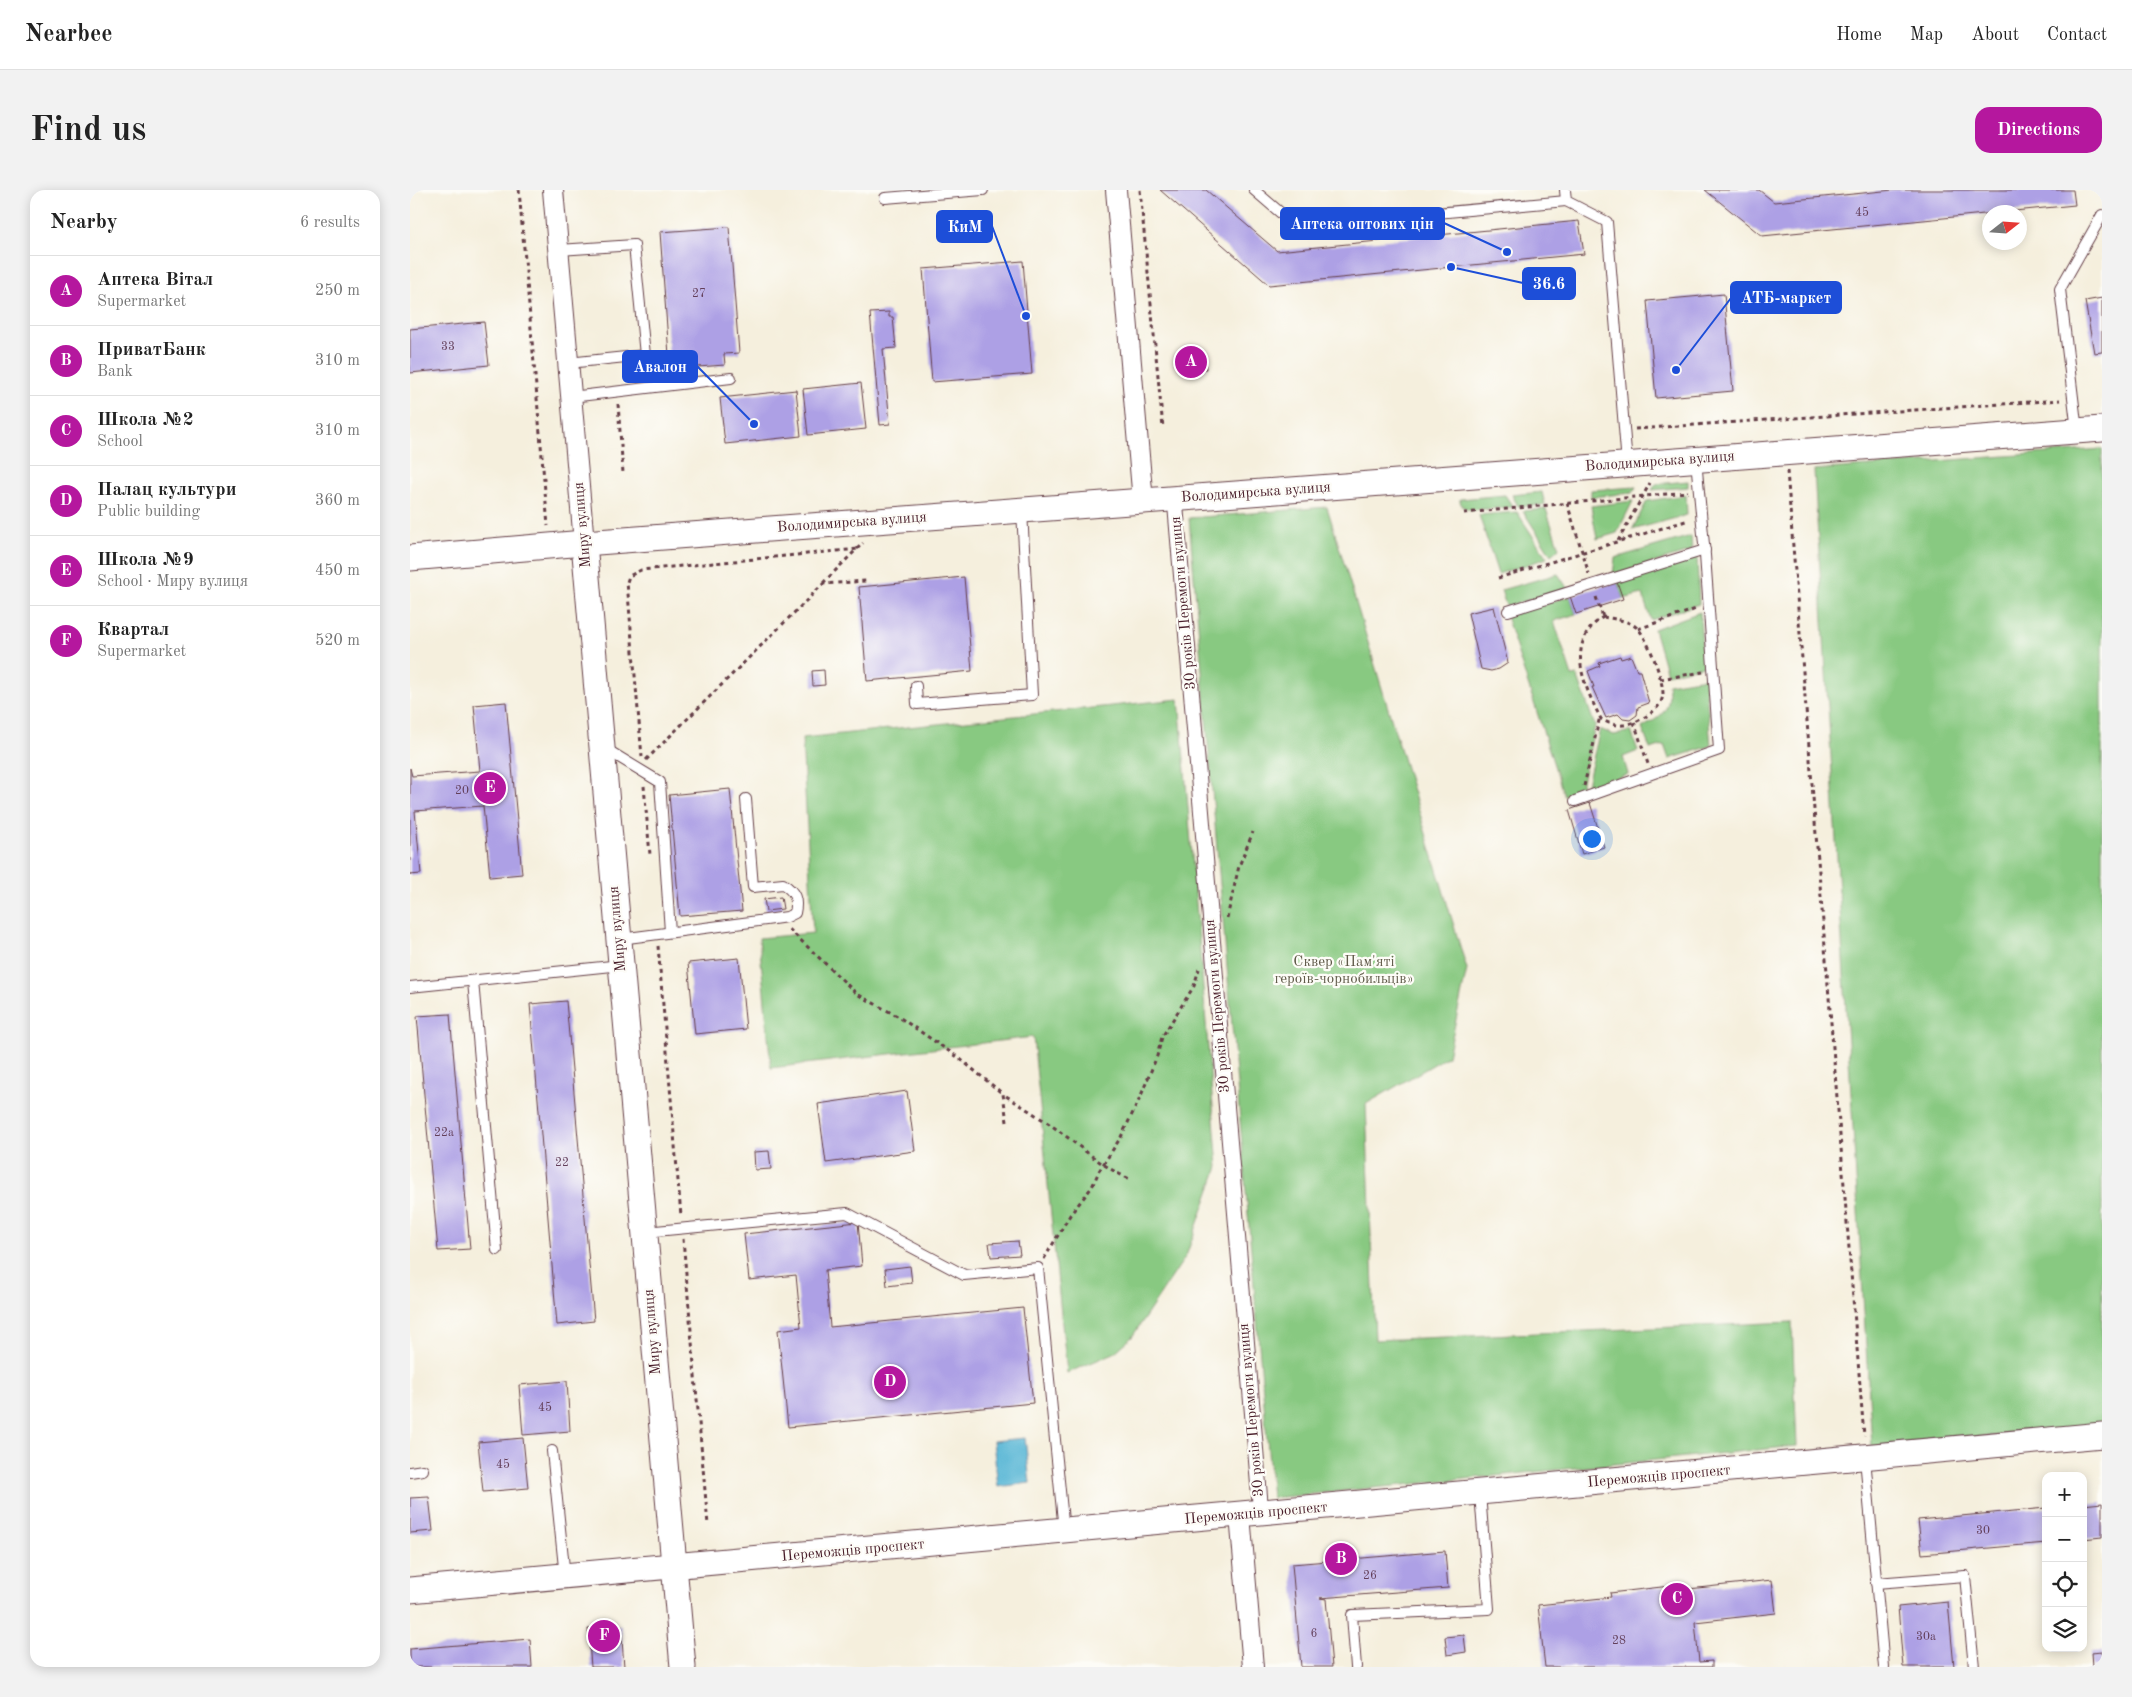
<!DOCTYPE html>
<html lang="en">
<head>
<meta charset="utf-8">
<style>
	body { margin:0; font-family:"Old Standard TT",serif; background:#f2f2f2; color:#222 }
	.controls { position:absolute; right:15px; bottom:15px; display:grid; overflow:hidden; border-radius:10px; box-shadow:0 2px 12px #0003 }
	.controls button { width:45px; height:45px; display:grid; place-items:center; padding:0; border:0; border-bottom:1px solid #e0e0e0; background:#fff; color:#222; font:25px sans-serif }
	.compass { position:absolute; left:1572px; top:15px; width:45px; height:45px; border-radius:50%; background:#fff; box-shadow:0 2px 12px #0003; rotate:73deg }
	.you { position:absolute; left:1181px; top:648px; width:18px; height:18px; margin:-12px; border:4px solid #fff; border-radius:50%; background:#1a73e8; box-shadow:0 0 0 8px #1a73e833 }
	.badge { display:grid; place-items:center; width:32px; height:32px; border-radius:50%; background:#b5179e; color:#fff; font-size:16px; font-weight:700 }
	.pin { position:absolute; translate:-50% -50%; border:2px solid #fff; box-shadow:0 1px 5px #0006 }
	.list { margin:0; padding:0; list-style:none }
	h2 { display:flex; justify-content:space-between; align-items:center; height:65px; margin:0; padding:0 20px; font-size:21px }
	h2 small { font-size:16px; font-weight:400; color:#767676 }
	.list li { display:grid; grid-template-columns:32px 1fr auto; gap:15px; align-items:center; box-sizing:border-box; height:70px; padding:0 20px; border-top:1px solid #e0e0e0 }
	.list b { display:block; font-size:19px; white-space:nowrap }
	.list p { margin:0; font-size:16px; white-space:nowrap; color:#767676 }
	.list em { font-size:16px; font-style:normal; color:#767676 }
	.icon { flex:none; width:28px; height:28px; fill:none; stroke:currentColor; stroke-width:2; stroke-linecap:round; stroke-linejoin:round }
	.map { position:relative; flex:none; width:1692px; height:1477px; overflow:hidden; border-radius:15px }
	header { display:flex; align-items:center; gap:30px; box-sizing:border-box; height:70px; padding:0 25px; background:#fff; border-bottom:1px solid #e0e0e0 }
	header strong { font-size:24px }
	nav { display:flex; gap:28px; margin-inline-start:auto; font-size:18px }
	.intro { display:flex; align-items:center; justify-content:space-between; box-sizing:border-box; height:120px; padding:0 30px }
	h1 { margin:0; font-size:35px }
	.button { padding:12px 22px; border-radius:15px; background:#b5179e; color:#fff; font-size:18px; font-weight:700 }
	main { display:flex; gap:30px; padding:0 30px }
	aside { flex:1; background:#fff; border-radius:15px; box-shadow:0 2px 12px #0003 }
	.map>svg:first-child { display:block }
	.green { fill:#88c981; stroke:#697456 }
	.water { fill:#56b6d5; stroke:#506a80 }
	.building { fill:#ada0e5 }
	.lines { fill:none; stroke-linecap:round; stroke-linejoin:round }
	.service-casing { stroke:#643e46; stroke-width:12 }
	.pedestrian-casing { stroke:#643e46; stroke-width:17 }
	.minor-casing { stroke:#643e46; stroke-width:22 }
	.tertiary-casing { stroke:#643e46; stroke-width:27 }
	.path { stroke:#643e46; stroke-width:3; stroke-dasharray:4 4; stroke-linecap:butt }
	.service { stroke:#fff; stroke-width:10 }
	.pedestrian { stroke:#fff; stroke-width:15 }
	.minor { stroke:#fff; stroke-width:20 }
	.tertiary { stroke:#fff; stroke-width:25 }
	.labels { text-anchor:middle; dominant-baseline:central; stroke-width:4.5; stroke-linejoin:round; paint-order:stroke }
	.number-label { font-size:12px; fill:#633f5a }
	.street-label { font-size:15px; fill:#4a1f2b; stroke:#fdfcf7 }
	.park-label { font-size:15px; fill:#605a49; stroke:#fdfcf7 }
	.leader { fill:none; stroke:#1d4ed8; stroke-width:2 }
	.callout-dot { fill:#1d4ed8; stroke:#fdfcf7; stroke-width:2 }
	.callout { fill:#1d4ed8; stroke:#1d4ed8; stroke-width:2 }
	.callout-label { font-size:16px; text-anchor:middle; font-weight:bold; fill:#fff }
</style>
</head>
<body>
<header>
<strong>Nearbee</strong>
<nav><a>Home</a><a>Map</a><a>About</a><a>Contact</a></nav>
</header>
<div class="intro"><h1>Find us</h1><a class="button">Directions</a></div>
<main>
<aside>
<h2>Nearby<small>6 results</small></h2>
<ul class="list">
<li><span class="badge">A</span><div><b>Аптека Вітал</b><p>Supermarket</p></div><em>250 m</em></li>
<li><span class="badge">B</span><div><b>ПриватБанк</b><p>Bank</p></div><em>310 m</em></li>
<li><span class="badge">C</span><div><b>Школа №2</b><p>School</p></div><em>310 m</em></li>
<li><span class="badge">D</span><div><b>Палац культури</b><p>Public building</p></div><em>360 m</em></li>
<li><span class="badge">E</span><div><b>Школа №9</b><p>School · Миру вулиця</p></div><em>450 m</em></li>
<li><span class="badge">F</span><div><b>Квартал</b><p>Supermarket</p></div><em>520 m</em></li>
</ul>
</aside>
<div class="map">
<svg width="1692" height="1477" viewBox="0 0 1692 1477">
	<rect width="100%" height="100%" fill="#fdfcf7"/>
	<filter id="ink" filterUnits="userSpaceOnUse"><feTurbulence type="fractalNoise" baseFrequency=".02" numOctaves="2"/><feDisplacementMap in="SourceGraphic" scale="10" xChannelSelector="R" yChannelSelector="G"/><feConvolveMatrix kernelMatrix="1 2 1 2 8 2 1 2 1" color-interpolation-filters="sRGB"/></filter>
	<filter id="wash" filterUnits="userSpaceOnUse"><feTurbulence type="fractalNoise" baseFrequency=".0096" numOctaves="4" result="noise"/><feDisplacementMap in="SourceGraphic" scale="20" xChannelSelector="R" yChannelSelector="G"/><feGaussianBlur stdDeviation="1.12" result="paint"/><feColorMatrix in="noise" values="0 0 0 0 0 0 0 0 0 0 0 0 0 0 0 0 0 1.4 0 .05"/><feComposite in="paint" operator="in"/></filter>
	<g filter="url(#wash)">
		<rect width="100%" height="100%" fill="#f5efdd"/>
		<!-- green -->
		<g class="green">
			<path d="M1692,259V1236L1462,1257L1404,280Z"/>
			<path d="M1278,291V297L1242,300L1246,294Z"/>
			<path d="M1226,297L1222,303L1181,307V300Z"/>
			<path d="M1132,302L1135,315L1108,316L1102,305Z"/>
			<path d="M1095,305L1103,317L1061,320L1053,317L1050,312V309Z"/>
			<path d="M1276,305L1277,325L1222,340L1237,311Z"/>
			<path d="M1223,311L1207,343L1187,349L1181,316Z"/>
			<path d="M917,317L1057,779L1038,866L956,914L965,1150L1382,1132L1387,1256L862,1308L779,328Z"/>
			<path d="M1136,319L1149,358L1141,365L1113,321Z"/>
			<path d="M1107,322L1137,368L1088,384L1069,325Z"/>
			<path d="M1281,346L1282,361L1203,385L1205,368Z"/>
			<path d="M1287,367L1289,414L1241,430L1232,404L1213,409L1207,392Z"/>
			<path d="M1148,384L1158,399L1096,416L1091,400Z"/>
			<path d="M1160,406L1166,424L1144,431L1162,486L1167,485L1185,536L1170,600L1154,606L1096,426Z"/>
			<path d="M1290,422L1293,476L1257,484L1244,439Z"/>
			<path d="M1295,488L1301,556L1259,569L1254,555L1240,559L1232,538C1253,525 1262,520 1258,494Z"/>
			<path d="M769,509L808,977L776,1066L722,1147L704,1163L657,1183L623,847L361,878L349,748L403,743L392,548Z"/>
			<path d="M1190,539L1204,545L1221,541L1228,561L1213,567L1218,584L1176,599Z"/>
		</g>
		<!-- water -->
		<path class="water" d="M615,1248L620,1293L588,1297L583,1251Z"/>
		<g id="blocks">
			<!-- building -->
			<g class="building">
				<path d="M750,0H796L867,61L1169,31L1174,64L859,95Z"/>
				<path d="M1295,0H1349L1364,12L1483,0H1663L1665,15L1352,46Z"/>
				<path d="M319,37L329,163L314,164L315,175L260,179L250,42Z"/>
				<path d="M613,71L622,184L522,192L513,79Z"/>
				<path d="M1314,104L1323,201L1246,208L1237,111Z"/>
				<path d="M1692,108V162L1684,163L1675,111Z"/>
				<path d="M479,122V127H483L486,158L473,159L480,234L470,235L460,123Z"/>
				<path d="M74,132L79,175L0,183V139Z"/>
				<path d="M790,163L795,168L796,179L774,181L769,176L768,165Z"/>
				<path d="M451,193L456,239L398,245L393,199Z"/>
				<path d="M386,200L391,246L315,254L310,208Z"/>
				<path d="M554,387L562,481L457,491L449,397Z"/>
				<path d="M1207,392L1213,409L1166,424L1160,406Z"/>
				<path d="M1084,417L1098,473L1089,479L1081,481L1071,479L1058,423Z"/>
				<path d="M1210,466L1211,469L1221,466L1227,481H1230L1239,513L1228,517L1227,525L1220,530L1213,529L1208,524L1196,528L1182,497H1184L1178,481L1190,476L1189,473Z"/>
				<path d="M414,480L415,495L403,496L402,481Z"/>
				<path d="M96,512L112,684L80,687L73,616L5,621L11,684L0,685V578L2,586L70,581L64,515Z"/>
				<path d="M320,599L332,721L270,726L259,605Z"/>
				<path d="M1180,613L1194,657L1172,664L1159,620Z"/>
				<path d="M371,707L373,719L356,721L354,709Z"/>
				<path d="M329,768L336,839L285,844L278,773Z"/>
				<path d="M156,811L184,1131L147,1135L120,814Z"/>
				<path d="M40,824L60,1059L28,1061L7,826Z"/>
				<path d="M497,901L505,961L416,973L408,914Z"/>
				<path d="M359,961L361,979L345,980L344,962Z"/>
				<path d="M448,1032L452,1076L415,1080L420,1137L613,1118L623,1213L378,1237L368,1140L391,1137L386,1085L339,1090L334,1044Z"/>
				<path d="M608,1051L610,1065L581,1067L579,1053Z"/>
				<path d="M500,1076L502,1093L477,1096L475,1079Z"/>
				<path d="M157,1191L160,1241L113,1245L109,1195Z"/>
				<path d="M113,1248L118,1298L73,1302L68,1252Z"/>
				<path d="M19,1307L23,1341L0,1343V1308Z"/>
				<path d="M1692,1313V1347L1673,1349V1315Z"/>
				<path d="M1636,1318V1353L1512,1364L1508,1330Z"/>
				<path d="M1035,1361L1038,1398L910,1408L916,1409L922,1477H891L882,1374Z"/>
				<path d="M1362,1390L1366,1423L1285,1432L1289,1472L1302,1471V1477H1135L1128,1415L1201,1407L1200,1403L1260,1396V1401Z"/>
				<path d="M1538,1412L1544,1477H1493L1488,1417Z"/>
				<path d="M211,1436L214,1477H181L178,1439Z"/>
				<path d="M1054,1445L1056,1462L1037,1465L1035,1447Z"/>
				<path d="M120,1449L122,1477H0V1459Z"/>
				<path d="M1692,1461V1477H1682L1681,1462Z"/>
			</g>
		</g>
	</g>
	<g filter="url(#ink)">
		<use href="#blocks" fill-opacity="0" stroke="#643e46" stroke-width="1"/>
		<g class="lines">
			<!-- service casing -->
			<g class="service-casing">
				<g id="service">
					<path d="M844,0L886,36L1156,11"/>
					<path d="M1155,0L1156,11L1197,32L1217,274"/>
					<path d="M475,8L573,0"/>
					<path d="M149,60L224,55L235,165L158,173"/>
					<path d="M161,207L321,188"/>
					<path d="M1667,241L1650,99L1692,25"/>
					<path d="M1098,421L1295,360"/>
					<path d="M506,496L507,514L622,505L612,321"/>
					<path d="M194,558L250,592L260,742"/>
					<path d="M1165,611L1309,560L1295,365L1286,270"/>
					<path d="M210,749L356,730L377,727L385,723C388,709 385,702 373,694L343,697L336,609"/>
					<path d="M63,791L87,1060"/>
					<path d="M0,797L211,775"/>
					<path d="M235,1042L437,1023L554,1085L628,1078L654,1341"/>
					<path d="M142,1261L155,1387"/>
					<path d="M1455,1268L1474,1477"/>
					<path d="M0,1282L13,1280"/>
					<path d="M1466,1393L1555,1386L1564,1477"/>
					<path d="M946,1477L942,1425L1079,1419L1070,1303"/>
				</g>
			</g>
			<!-- pedestrian casing -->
			<g class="pedestrian-casing">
				<path id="pedestrian" d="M765,309L851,1324"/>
			</g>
			<!-- minor casing -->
			<g class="minor-casing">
				<g id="minor">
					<path d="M143,0L174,353"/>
					<path d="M706,0L733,312"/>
					<path d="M830,1325L843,1477"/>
				</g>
			</g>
			<!-- tertiary casing -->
			<g class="tertiary-casing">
				<g id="tertiary">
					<path d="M174,353L273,1477"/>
					<path d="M0,368L174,353L1692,239"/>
					<path d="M0,1400L1692,1245"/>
				</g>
			</g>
			<!-- path -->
			<g class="path">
				<path d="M109,0L138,336"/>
				<path d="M730,0L753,238"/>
				<path d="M208,214L213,283"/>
				<path d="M1225,239L1650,210"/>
				<path d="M1377,281L1454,1246"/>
				<path d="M1157,313L1179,384"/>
				<path d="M1054,323L1278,302"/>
				<path d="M1208,351L1240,293"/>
				<path d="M1088,388L1279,330"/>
				<path d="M413,393L453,353"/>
				<path d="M1186,407L1193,427"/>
				<path d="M1193,427C1204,429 1217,430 1226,437C1237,445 1253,489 1253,504C1252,521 1228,533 1213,535C1205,536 1198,533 1191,529C1174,496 1154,453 1193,427Z"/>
				<path d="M1228,439L1286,419"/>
				<path d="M1250,489L1293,482"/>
				<path d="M1224,532L1238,574"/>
				<path d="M232,567L217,392L219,386L231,380L448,359"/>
				<path d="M236,570L413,394L456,391"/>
				<path d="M234,596L240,665"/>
				<path d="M1174,596L1190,526"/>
				<path d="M817,728L829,676L843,642"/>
				<path d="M379,739L447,804L489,827L549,868L593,904"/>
				<path d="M248,756L271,1026"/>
				<path d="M597,932L593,904C610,915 628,926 645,938C670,956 693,978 722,990"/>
				<path d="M273,1049L298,1335"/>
				<path d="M634,1069L660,1025L682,997L689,981L711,947L730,908L747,866L752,847L784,796L789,779"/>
			</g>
			<!-- service -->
			<use href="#service" class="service"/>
			<!-- pedestrian -->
			<use href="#pedestrian" class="pedestrian"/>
			<!-- minor -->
			<use href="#minor" class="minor"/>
			<!-- tertiary -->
			<use href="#tertiary" class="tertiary"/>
		</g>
	</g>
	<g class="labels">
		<!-- number labels -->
		<g class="number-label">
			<text x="1452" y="23">45</text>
			<text x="289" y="104">27</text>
			<text x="38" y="157">33</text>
			<text x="52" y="601">20</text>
			<text x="34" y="943">22а</text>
			<text x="152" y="973">22</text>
			<text x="135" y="1218">45</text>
			<text x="93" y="1275">45</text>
			<text x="1573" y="1341">30</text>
			<text x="960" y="1386">26</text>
			<text x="904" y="1444">6</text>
			<text x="1516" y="1447">30а</text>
			<text x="1209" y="1451">28</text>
		</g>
		<!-- street labels -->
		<g class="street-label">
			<text transform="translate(1250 272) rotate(-4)">Володимирська вулиця</text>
			<text transform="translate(846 303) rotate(-4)">Володимирська вулиця</text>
			<text transform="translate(442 333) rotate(-4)">Володимирська вулиця</text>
			<text transform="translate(173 335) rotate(-95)">Миру вулиця</text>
			<text transform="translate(774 413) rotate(-95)">30 років Перемоги вулиця</text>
			<text transform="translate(208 739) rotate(-95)">Миру вулиця</text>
			<text transform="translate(808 816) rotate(-95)">30 років Перемоги вулиця</text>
			<text transform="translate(243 1142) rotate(-95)">Миру вулиця</text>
			<text transform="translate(842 1220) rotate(-95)">30 років Перемоги вулиця</text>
			<text transform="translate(1249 1287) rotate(-5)">Переможців проспект</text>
			<text transform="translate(846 1324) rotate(-5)">Переможців проспект</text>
			<text transform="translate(443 1361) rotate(-5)">Переможців проспект</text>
		</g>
		<!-- park labels -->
		<g class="park-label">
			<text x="934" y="772">Сквер «Пам'яті<tspan x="934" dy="17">героїв-чорнобильців»</tspan></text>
		</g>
	</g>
	<!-- callouts -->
	<path class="leader" d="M1097 62L1034 33M616 126L582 36M1041 77L1113 93M1266 180L1321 108M344 234L287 176"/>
	<g class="callout-dot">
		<circle cx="1097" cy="62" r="5"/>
		<circle cx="616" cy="126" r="5"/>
		<circle cx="1041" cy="77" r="5"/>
		<circle cx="1266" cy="180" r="5"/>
		<circle cx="344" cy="234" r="5"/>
	</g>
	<g class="callout">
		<rect x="871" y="18" width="163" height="31" rx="5"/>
		<rect x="527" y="21" width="55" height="31" rx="5"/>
		<rect x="1113" y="78" width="52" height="31" rx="5"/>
		<rect x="1321" y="92" width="110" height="31" rx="5"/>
		<rect x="213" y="161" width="74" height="31" rx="5"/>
	</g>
	<g class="callout-label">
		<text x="952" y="39">Аптека оптових цін</text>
		<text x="555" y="42">КиМ</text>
		<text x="1139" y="99">36.6</text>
		<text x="1376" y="113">АТБ-маркет</text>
		<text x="250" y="182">Авалон</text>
	</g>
</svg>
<div class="controls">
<button>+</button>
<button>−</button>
<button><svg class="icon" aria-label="locate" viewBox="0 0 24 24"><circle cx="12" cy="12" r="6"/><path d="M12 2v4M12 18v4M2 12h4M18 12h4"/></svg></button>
<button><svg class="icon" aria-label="layers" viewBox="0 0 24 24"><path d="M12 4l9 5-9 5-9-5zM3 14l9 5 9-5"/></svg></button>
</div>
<svg class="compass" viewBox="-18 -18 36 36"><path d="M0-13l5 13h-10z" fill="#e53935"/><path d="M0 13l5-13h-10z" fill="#767676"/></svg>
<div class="you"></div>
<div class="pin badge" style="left:781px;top:172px">A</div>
<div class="pin badge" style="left:931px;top:1369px">B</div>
<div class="pin badge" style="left:1267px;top:1409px">C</div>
<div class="pin badge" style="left:480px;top:1192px">D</div>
<div class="pin badge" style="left:80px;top:598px">E</div>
<div class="pin badge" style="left:194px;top:1446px">F</div>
</div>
</main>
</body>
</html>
